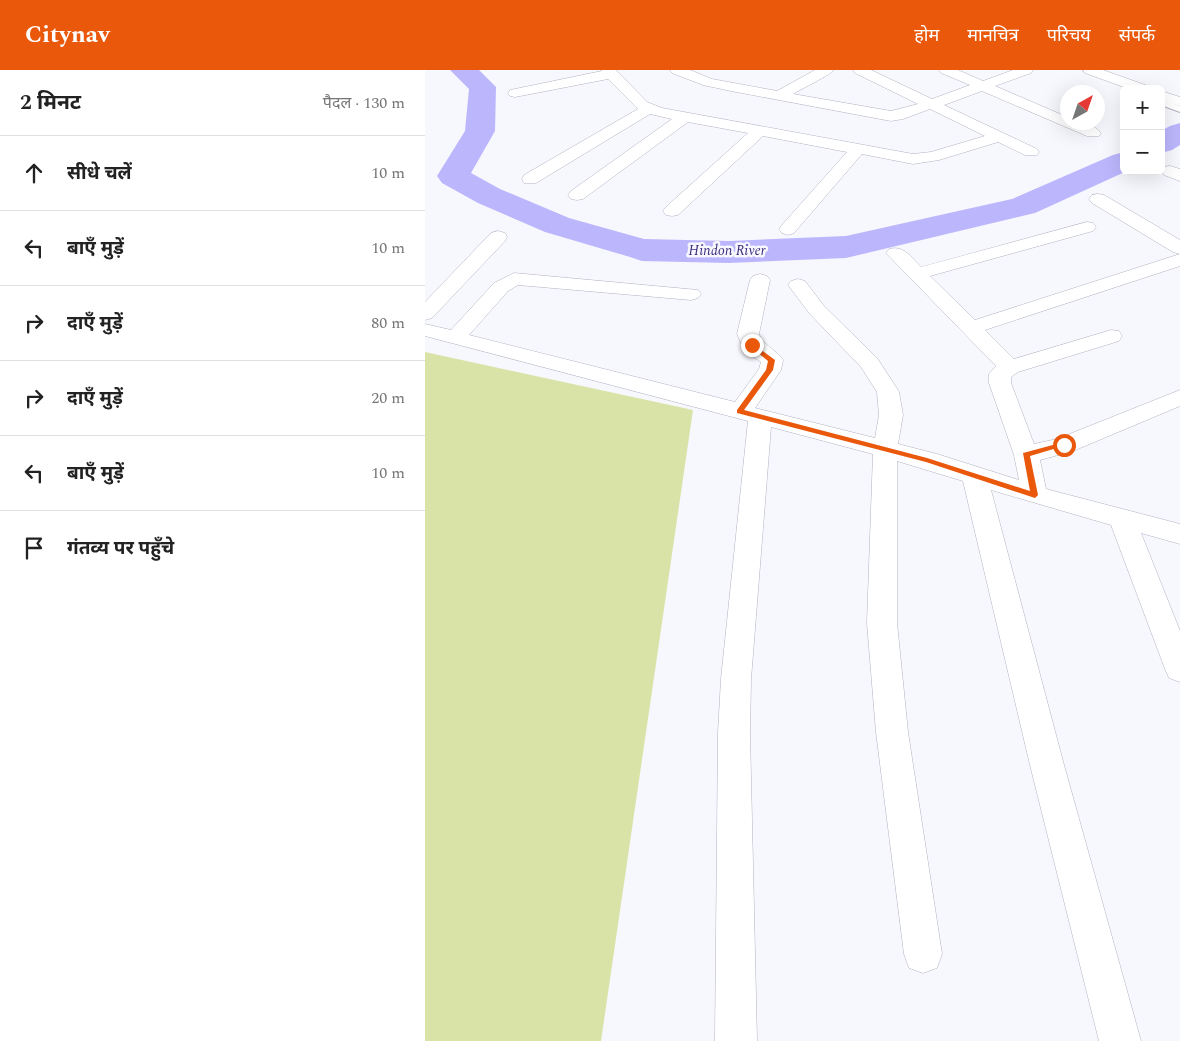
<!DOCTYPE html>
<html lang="hi">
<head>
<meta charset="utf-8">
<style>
	body { margin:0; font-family:Spectral,"Noto Sans Devanagari",serif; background:#f6f6f6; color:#222 }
	.controls { position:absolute; right:15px; top:15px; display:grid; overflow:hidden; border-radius:8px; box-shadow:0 5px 20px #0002 }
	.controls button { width:45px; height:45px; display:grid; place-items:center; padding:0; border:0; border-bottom:1px solid #e0e0e0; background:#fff; color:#222; font:25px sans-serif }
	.compass { position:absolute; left:635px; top:15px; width:45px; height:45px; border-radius:50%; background:#fff; box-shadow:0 5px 20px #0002; rotate:40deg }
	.stop { position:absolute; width:15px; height:15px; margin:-11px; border:4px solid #ea580c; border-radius:50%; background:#fff }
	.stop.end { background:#ea580c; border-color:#fff; box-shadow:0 1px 5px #0008 }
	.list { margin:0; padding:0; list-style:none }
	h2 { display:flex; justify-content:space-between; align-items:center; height:65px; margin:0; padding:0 20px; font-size:21px }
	h2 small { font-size:16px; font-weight:400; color:#767676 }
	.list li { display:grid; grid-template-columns:32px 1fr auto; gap:15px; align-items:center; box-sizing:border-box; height:75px; padding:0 20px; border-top:1px solid #e0e0e0 }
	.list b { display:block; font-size:19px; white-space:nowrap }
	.list em { font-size:16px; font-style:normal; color:#767676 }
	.icon { flex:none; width:28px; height:28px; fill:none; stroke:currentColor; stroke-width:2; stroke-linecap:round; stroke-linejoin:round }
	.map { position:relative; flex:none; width:755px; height:971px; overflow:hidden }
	header { display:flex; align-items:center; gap:30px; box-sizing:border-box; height:70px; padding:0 25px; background:#ea580c; color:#fff }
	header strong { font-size:24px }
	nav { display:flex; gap:28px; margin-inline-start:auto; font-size:18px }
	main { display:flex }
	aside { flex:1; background:#fff }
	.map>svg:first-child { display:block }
	.green { fill:#dae3a7 }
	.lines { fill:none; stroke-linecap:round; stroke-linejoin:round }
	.river { fill:#bcb6fd; fill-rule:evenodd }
	.lane-casing { stroke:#b3b2c2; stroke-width:2 }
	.street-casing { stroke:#b3b2c2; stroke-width:1 }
	.secondary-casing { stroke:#b3b2c2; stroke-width:1 }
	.lane { fill:#fff; fill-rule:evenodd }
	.street { fill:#fff; fill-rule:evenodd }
	.secondary { fill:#fff; fill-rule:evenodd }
	.route { fill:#ea580c }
	.labels { text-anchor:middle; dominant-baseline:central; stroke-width:5; stroke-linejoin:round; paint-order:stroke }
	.far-water-label { font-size:14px; font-style:italic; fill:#3d2c7c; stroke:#f7f7fe }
</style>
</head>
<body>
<header>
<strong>Citynav</strong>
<nav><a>होम</a><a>मानचित्र</a><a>परिचय</a><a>संपर्क</a></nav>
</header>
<main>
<aside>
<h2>2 मिनट<small>पैदल · 130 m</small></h2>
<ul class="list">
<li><svg class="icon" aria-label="ahead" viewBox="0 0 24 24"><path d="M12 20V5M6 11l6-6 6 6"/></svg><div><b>सीधे चलें</b></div><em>10 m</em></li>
<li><svg class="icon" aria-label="left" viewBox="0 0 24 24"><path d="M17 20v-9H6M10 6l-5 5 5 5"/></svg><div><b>बाएँ मुड़ें</b></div><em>10 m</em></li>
<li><svg class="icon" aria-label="right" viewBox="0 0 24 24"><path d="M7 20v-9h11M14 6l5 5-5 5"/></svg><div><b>दाएँ मुड़ें</b></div><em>80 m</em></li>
<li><svg class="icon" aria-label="right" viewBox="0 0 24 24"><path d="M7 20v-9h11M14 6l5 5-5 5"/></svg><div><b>दाएँ मुड़ें</b></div><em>20 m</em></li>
<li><svg class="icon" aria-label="left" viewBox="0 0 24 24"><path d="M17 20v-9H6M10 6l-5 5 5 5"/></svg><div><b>बाएँ मुड़ें</b></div><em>10 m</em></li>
<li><svg class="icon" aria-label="arrive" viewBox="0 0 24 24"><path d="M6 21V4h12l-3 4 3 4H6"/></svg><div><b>गंतव्य पर पहुँचे</b></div></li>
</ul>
</aside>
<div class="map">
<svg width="755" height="971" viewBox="0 0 755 971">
	<rect width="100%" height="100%" fill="#f7f7fe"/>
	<!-- green -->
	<path class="green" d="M0,282L268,340L176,971H0Z"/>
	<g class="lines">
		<!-- river -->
		<g class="river">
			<path d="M25,0H54L71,17L70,61L46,103L75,119L144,148L219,169L304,171L421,166L587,129L688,85L699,82V101H702L610,143L421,188L304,193L217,191L205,187L120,162L53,133L17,113L12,106L40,61L44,19Z"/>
			<path d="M755,53V75L747,80L736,83V61L745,56Z"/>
		</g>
		<!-- lane casing -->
		<g class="lane-casing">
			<path id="lane" d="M736,29L755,36V42L736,35Z"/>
		</g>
		<!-- street casing -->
		<g class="street-casing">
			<g id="street">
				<path d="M176,0H191L222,32L237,38L488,84L506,82L560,66L505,39L478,49L466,51L306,21L278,15L247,3L245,0H265L287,9L352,21L390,0H409C405,5 376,19 368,24L466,41L493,34L430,3L428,0H446L507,29L545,15L516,3L514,0H533L558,11L588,0H608L606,3L570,16L642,47V52C654,52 668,53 676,63L674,66H662L557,21L519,35L612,79L614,82L612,85H600L573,72L514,90L488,94L437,84L369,163L363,165L357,163L354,159L357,155L422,82L338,66L253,145L247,146L241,145L238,141L241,137L323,63L263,52L158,129L152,130L146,129L143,125L146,121L247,49L225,44L111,113H99L97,109L99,105L213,39L183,9L90,27L85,26L83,23L85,20L90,19L177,1Z"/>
				<path d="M745,96L755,99V111L739,105L737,101L739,97Z"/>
				<path d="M673,124L679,125L755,170V184L748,182L667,133L664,129L667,125Z"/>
				<path d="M662,152L668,153L671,157L668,161L505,206L550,250L755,184V196L560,260L589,289L686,260L694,261L697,266L694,271L593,302L586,307V313L609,374L632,369L755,320V336L648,381L615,390L621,419L755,454V474L716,463L755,561V612L744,608L740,599L686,455L566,420L639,695L716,971H674L605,695L538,411L472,391V553L483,662L517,884L512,898L498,903L484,898L479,884L451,662L442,553L448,384L346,357L326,609L325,663L332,971H290L293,663L296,609L323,351L0,266V254L26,260L69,213L89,203L273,220L276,224L273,228L266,230L93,215L83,221L44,265L310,332L334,299L336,292L319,280L312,264L325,210L328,206L335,204L342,206L345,210L334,264C338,276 351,279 358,290L356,300L330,338L450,368L454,345L452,322L436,297L385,244L363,215L366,211L373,209L380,211L399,236L452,288L471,317L474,322L478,345L473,374L512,384L594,410L589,385L564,313V304L571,296L461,183L464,179C479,175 486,187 496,197Z"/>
				<path d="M73,161L80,163L82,167L80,171L7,248L0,250V232L66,163Z"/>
			</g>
		</g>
		<!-- secondary casing -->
		<g class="secondary-casing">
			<g id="secondary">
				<path d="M658,0H678L723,16L725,19H704L660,3Z"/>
				<path d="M736,21L755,27V36L736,30Z"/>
			</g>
		</g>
		<!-- lane -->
		<use href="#lane" class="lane"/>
		<!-- street -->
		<use href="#street" class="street"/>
		<!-- secondary -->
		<use href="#secondary" class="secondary"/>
	</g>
	<!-- route -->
	<path class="route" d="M327,273L350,290L348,300L319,340L502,388L605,421L598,383L639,372L642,375L605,386L613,425L610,428L501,392L312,343V340L341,300L343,291L325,276L324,275Z"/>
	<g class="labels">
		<!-- far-water labels -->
		<g class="far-water-label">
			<text x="302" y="180">Hindon River</text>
		</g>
	</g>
</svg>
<div class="controls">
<button>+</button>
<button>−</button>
</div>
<svg class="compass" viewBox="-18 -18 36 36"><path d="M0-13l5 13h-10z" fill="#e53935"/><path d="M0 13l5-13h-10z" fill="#767676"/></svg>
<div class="stop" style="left:639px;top:375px"></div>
<div class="stop end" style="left:327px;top:275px"></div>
</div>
</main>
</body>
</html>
